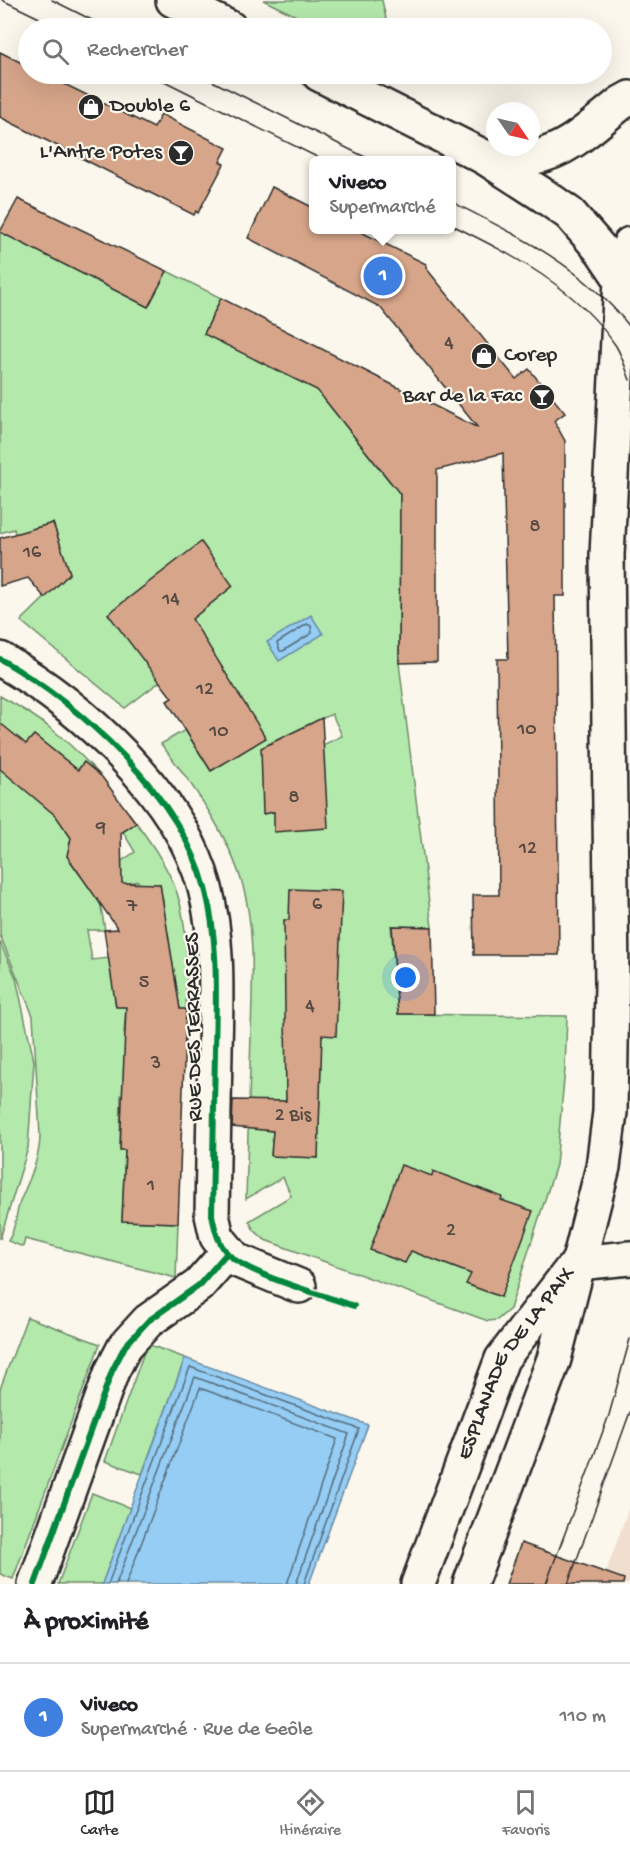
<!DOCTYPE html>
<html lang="fr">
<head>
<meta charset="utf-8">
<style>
	body { margin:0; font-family:"Gochi Hand",sans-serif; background:#f6f6f6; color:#202124 }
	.compass { position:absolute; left:486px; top:102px; width:54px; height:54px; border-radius:50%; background:#fff; box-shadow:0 6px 24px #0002; rotate:124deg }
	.you { position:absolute; left:406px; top:978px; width:21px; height:21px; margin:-15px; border:4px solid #fff; border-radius:50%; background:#1a73e8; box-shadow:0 0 0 9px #1a73e833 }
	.badge { display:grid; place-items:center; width:39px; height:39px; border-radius:50%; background:#2b2b2b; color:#fff; font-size:20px; font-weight:700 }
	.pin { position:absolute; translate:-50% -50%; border:3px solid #fff; box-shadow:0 2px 6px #0006 }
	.popup { position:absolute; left:309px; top:156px; width:147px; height:78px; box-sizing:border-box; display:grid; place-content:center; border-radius:9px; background:#fff; filter:drop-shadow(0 2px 4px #0005); font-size:20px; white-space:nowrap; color:#757577 }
	.popup b { font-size:22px; color:#202124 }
	.popup::after { content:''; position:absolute; left:50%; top:100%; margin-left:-12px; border:12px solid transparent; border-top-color:#fff }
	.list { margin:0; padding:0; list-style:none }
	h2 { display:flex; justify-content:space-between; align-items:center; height:78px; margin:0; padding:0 24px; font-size:26px }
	h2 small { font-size:20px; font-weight:400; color:#757577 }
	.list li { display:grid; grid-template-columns:39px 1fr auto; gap:18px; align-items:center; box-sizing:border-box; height:108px; padding:0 24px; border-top:2px solid #e0e0e0 }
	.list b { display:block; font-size:22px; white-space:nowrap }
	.list p { margin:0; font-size:20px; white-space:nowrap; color:#757577 }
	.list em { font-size:20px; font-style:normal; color:#757577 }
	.icon { flex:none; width:33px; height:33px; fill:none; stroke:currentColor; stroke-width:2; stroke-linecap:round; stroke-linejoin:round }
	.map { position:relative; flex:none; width:630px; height:1584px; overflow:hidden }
	.search { position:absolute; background:#fff; box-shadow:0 6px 24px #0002; left:18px; right:18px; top:18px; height:66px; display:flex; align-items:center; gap:15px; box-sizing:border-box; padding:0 21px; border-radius:33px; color:#757577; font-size:22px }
	.sheet { height:186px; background:#fff }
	nav { display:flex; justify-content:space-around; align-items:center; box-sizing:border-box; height:84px; border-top:2px solid #e0e0e0; background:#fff; font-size:16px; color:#757577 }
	nav a { display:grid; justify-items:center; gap:3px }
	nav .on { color:#2b2b2b }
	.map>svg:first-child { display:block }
	.built { fill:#f0dfcf }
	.green { fill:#b3e9ab; stroke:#6f8a6b; stroke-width:1.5; fill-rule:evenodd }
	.water { fill:#95cdf4; stroke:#6b8ca4; stroke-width:1.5 }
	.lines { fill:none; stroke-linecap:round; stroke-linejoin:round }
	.shore { stroke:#556c7b; stroke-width:1.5 }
	.building { fill:#d7a68a; stroke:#2b2b2b; stroke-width:1.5 }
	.street-casing { stroke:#2b2b2b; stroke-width:38 }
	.secondary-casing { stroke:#2b2b2b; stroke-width:38 }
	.street { stroke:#fbf7ec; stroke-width:33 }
	.secondary { stroke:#fbf7ec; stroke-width:33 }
	.tram { stroke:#2b2b2b; stroke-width:1.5 }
	.cycleway-casing { stroke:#fbf7ec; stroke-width:10 }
	.cycleway { stroke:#00873e; stroke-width:6 }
	.labels { text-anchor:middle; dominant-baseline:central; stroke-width:4.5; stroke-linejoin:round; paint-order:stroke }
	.number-label { font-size:20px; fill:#564a43 }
	.poi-label { font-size:22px; fill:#2b2b2b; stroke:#fbf7ec; text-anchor:start }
	.street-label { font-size:22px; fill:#2b2b2b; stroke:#fbf7ec }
</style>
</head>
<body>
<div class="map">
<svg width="630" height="1584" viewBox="0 0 630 1584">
	<rect width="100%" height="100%" fill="#fbf7ec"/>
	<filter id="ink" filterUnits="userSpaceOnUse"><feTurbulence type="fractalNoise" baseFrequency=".0167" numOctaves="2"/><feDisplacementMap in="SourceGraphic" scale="12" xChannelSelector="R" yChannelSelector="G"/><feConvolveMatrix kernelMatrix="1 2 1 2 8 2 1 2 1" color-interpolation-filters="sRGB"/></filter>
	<g filter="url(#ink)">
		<!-- built -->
		<path class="built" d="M630,1504V1584H602Z"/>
		<!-- green -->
		<g class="green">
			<path d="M263,0H382L388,28H321Z"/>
			<path d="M0,232L148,307L167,271L221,298L204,334L317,390L390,482L400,480L399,663L432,927L391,926L398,1014L567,1016L565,1069L556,1165L510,1309L497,1320L488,1321L265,1240L254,1230L249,1221L291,1196L283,1177L246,1199C248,1145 249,1090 251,1035C252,986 256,934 243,886C228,834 194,786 161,744L185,730L211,771L254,745L170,674L125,708L21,621L70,573L53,523L15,534L14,529L0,533ZM332,714L342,736L281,765L270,743ZM286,1059L321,1061L318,1158L271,1155L273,1131L265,1130L266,1101H286Z"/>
			<path d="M0,696C46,721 66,739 101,776L84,762L78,770L34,735L13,759L79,835L71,841L67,856L80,875L105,872L135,852L123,832L132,826L129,813C147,837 167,864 177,893C189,929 187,971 186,1009H180L160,884L139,888L138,881L116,886L99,896L105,930H87L92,960L109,958L116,1006L126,1007L124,1033L130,1034L127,1095H121L120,1149L125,1150L122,1221L178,1223L176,1278L25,1239L23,1247L8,1241C17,1228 15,1213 21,1199C30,1178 40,1158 40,1135L33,1016L0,935Z"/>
			<path d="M0,942L16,978L34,1061L28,1148L0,1239Z"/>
			<path d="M27,1317L100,1344L13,1579L0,1574V1389Z"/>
			<path d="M147,1344L185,1358L142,1474L105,1461Z"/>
			<path d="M92,1493L130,1508L102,1584H58Z"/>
		</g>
		<!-- water -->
		<g class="water">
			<path d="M311,615L323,634L279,661L267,642Z"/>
			<path d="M185,1358L368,1425L309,1584H102Z"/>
		</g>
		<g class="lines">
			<!-- shore -->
			<g class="shore">
				<path d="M307,624L311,626L312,633L283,651H280L277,643Z"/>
				<path d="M108,1584L190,1367L359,1429L304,1584"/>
				<path d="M116,1584L195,1377L349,1434L296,1584"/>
				<path d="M126,1584L200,1388L337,1439L287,1584"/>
			</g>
		</g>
		<!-- building -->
		<g class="building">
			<path d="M0,52L28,66V74H44L154,128L161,114L227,148L220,162L224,164L198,213L196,211L194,215L0,117Z"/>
			<path d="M272,187L314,208V230H357L426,264V268L516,379L529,369L565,413L554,421L565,441V596H555L559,955H474L473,895H499L497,659H508L503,453L437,470V662L399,663L400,494L317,390L204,334L221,298L478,428L380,307L248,238Z"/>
			<path d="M18,199L167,271L148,307L0,232Z"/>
			<path d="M53,523L70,573L45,598L28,578L0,586V538Z"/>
			<path d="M201,542L233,586L192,619L266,738L211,771L167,701L172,698L108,614Z"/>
			<path d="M322,718L328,828L274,832V812L263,814L261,748Z"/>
			<path d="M0,723L26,744L34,735L78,770L84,762L102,777L136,823L121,833L122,883L160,884L180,1009H186L178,1223L122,1221L125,1150H120L126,1007H116L104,930L118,929L67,856L71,838L56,816L0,769Z"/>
			<path d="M290,889L342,891L336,1036L322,1035L318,1158L271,1156L273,1131L232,1127L233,1100L286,1101L284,920H289Z"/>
			<path d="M392,926L432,927L434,1014H398Z"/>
			<path d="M401,1165L432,1176L433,1171L502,1197L501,1200L533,1211L501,1297L466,1284L471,1274L411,1251L405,1263L370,1250Z"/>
			<path d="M521,1543L624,1579L623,1584H506Z"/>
		</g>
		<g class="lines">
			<!-- street casing -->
			<g class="street-casing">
				<g id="street">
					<path d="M0,659C81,706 180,794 205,888C219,941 216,997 215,1051C214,1106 213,1160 212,1215L217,1237L236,1260L299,1286"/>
					<path d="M35,1584L112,1371L125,1346L148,1321L199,1285L227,1253"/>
				</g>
			</g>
			<!-- secondary casing -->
			<g class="secondary-casing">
				<g id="secondary">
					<path d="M173,0L230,28"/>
					<path d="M319,74L484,157L543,195L570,214L602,251L621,279"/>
					<path d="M484,157C500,157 519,160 535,157C570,150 594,124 621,103L630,98"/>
					<path d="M577,1263L630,1258"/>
					<path id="s1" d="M418,1584L502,1359L570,1271"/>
					<path d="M470,1584L554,1359L603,1167L610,1112L612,982L607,555L621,279L630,244"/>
				</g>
			</g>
			<!-- street -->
			<use href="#street" class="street"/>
			<!-- secondary -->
			<use href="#secondary" class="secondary"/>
			<!-- tram -->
			<g class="tram">
				<path d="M2,0L60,28"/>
				<path d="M52,0L108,28"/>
				<path d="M150,74L323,160"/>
				<path d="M198,74L371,160"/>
				<path d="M452,202C518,235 583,267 630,327"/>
				<path d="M452,225C514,256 576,287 616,346C622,356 626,369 630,380"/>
				<path d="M546,1584L609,1415L630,1339"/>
				<path d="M568,1584L630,1412"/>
			</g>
			<!-- cycleway casing -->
			<g class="cycleway-casing">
				<g id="cycleway">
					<path d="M0,659C81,706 180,794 205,888C219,941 216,997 215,1051C214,1106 213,1160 212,1215C215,1229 217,1241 227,1253C247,1275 324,1295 354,1306"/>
					<path d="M35,1584L112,1371L125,1346L148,1321L199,1285L227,1253"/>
				</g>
			</g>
			<!-- cycleway -->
			<use href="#cycleway" class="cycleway"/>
		</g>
	</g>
	<!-- icons -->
	<defs>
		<g id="shop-disc" transform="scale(1.35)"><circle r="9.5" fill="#2b2b2b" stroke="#fbf7ec"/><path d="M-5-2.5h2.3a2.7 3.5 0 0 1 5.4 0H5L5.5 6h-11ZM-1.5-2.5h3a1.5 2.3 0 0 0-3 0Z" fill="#fff"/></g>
		<g id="bar-disc" transform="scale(1.35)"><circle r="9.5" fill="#2b2b2b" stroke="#fbf7ec"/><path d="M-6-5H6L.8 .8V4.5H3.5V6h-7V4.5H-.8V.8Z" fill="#fff"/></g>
	</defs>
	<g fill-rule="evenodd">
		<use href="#shop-disc" x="91" y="107"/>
		<use href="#bar-disc" x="181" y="153"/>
		<use href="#shop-disc" x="484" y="356"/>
		<use href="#bar-disc" x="542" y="397"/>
	</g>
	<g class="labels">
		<!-- number labels -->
		<g class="number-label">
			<text x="449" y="344">4</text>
			<text x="535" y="527">8</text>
			<text x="32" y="553">16</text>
			<text x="171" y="600">14</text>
			<text x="205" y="690">12</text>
			<text x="527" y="730">10</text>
			<text x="219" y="732">10</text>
			<text x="294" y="798">8</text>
			<text x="101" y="829">9</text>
			<text x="528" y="849">12</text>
			<text x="317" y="905">6</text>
			<text x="132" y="907">7</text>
			<text x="144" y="983">5</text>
			<text x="310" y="1007">4</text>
			<text x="156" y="1064">3</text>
			<text x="293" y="1116">2 Bis</text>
			<text x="151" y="1186">1</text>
			<text x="451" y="1231">2</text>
		</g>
		<!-- poi labels -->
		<g class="poi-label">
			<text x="110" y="107">Double 6</text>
			<text x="162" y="153" text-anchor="end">L'Antre Potes</text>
			<text x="504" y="356">Corep</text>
			<text x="522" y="397" text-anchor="end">Bar de la Fac</text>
		</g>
		<!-- street labels -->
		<g class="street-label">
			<text transform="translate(195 1027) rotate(-91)">RUE DES TERRASSES</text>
			<text stroke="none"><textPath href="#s1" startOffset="243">ESPLANADE DE LA PAIX</textPath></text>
		</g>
	</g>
</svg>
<svg class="compass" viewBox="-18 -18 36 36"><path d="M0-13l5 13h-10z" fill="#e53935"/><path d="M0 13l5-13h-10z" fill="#757577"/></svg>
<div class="you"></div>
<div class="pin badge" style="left:383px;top:276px;background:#3f7fe0">1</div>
<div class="popup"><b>Viveco</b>Supermarché</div>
<div class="search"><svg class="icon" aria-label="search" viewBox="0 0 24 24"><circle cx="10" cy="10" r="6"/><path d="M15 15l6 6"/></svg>Rechercher</div>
</div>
<section class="sheet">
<h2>À proximité<small></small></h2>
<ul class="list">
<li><span class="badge" style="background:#3f7fe0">1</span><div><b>Viveco</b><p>Supermarché · Rue de Geôle</p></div><em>110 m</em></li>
</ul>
</section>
<nav>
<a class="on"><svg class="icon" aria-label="map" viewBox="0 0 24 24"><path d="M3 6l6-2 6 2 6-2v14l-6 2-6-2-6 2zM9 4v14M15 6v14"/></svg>Carte</a>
<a><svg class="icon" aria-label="directions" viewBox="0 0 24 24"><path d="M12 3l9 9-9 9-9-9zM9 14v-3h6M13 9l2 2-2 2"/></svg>Itinéraire</a>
<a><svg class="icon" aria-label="saved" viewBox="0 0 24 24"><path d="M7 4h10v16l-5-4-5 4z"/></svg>Favoris</a>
</nav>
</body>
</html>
